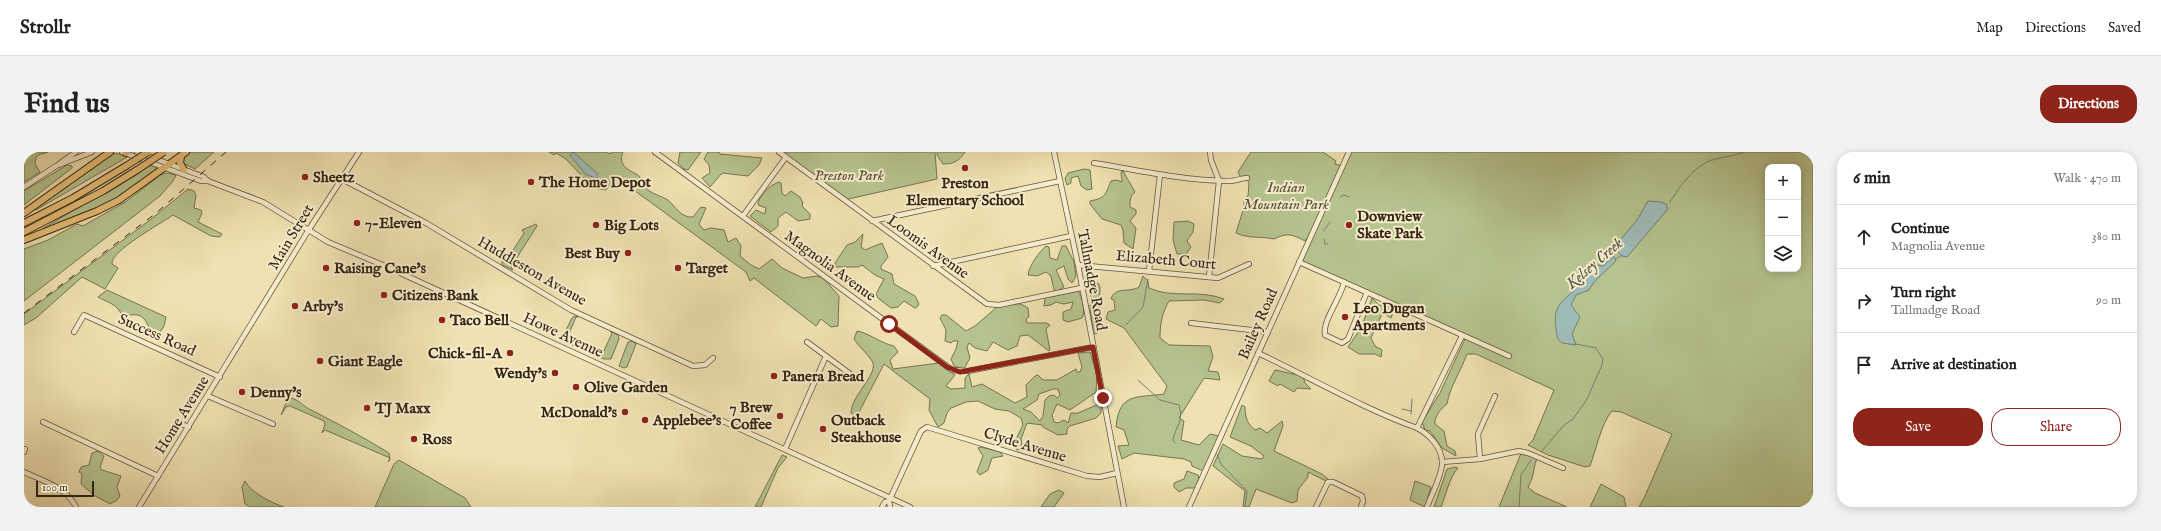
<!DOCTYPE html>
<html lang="en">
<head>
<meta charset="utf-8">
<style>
	body { margin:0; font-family:"IM FELL English",serif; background:#f2f2f2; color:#222 }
	.controls { position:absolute; right:12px; top:12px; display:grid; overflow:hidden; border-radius:8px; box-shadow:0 2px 10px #0003 }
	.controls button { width:36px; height:36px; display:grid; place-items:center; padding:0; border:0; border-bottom:1px solid #e0e0e0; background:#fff; color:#222; font:20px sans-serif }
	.scale { position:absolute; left:12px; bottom:10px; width:58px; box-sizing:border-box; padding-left:4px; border:2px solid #352513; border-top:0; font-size:11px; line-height:14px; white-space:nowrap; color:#352513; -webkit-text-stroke:3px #f5eccc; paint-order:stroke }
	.stop { position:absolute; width:12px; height:12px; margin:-9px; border:3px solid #8f2418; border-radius:50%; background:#fff }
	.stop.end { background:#8f2418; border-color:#fff; box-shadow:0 1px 4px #0008 }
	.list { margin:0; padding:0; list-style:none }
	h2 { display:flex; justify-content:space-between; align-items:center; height:52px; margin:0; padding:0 16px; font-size:17px }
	h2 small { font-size:13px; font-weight:400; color:#767676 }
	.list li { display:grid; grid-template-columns:26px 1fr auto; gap:12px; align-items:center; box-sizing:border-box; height:64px; padding:0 16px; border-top:1px solid #e0e0e0 }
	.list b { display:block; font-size:15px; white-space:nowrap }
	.list p { margin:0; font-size:13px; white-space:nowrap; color:#767676 }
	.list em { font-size:13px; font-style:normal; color:#767676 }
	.actions { display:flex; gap:8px; padding:12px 16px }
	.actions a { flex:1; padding:9px 0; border:1px solid #8f2418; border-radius:16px; text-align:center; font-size:14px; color:#8f2418 }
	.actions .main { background:#8f2418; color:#fff }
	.icon { flex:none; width:22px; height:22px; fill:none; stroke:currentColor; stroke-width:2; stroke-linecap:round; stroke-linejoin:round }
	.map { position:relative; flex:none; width:1789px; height:355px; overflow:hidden; border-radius:16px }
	header { display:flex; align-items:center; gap:24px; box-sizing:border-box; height:56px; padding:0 20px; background:#fff; border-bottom:1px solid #e0e0e0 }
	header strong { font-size:19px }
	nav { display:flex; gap:22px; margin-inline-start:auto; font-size:14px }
	.intro { display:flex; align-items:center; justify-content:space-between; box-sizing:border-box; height:96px; padding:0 24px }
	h1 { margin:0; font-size:28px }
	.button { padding:10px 18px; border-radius:16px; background:#8f2418; color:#fff; font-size:14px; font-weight:700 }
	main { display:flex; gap:24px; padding:0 24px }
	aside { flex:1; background:#fff; border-radius:16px; box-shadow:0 2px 10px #0003 }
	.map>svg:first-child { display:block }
	.green { fill:#b6c38e; stroke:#767450; fill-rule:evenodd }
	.water { fill:#9fbbb8; stroke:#757f76 }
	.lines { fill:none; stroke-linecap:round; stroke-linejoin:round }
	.stream { stroke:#757f76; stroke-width:1 }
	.minor-casing { stroke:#64543a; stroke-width:6 }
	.highway-casing { stroke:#352513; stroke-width:8 }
	.minor { stroke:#f5eccc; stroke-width:4.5 }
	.highway { stroke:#e8c078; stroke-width:6 }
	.rail { stroke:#352513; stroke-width:1; stroke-dasharray:7 7; stroke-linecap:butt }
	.highway-bridge-casing { stroke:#352513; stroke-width:8; stroke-linecap:butt }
	.highway-bridge { stroke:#e8c078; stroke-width:6 }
	.route { stroke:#8f2418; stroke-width:5 }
	.poi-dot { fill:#8f2418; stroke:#f5eccc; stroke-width:1.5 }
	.labels { text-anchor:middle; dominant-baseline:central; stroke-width:4; stroke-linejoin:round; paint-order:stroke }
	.park-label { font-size:15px; font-style:italic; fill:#554c32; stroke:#f5eccc }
	.poi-label { font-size:15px; font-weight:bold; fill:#352513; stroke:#f5eccc; text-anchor:start }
	.street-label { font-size:15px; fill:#352513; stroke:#f5eccc }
	.water-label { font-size:16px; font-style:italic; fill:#555245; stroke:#f5eccc }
</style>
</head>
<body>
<header>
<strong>Strollr</strong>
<nav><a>Map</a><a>Directions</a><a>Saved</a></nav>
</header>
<div class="intro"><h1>Find us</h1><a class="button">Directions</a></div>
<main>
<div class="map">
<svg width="1789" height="355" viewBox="0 0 1789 355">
	<rect width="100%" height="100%" fill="#efe1b1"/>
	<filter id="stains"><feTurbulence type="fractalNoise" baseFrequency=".005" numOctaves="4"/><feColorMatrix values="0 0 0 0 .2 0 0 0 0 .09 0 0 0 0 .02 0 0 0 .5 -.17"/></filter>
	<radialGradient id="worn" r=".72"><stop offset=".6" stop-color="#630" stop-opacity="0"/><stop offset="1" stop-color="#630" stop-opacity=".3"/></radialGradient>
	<!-- green -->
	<g class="green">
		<path d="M0,0H24C16,3 11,2 11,12L16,20L0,30Z"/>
		<path d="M164,0H190L171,17L159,11V7Z"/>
		<path d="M525,0H582L586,2L588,0H599C592,17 611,19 616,25C619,29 620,34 624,38C630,43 638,44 644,48C652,55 657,66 669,65L677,55L682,56L675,72L680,78L687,76L700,78L704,90L712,86L717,94L716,104L727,113L735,117L748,107L758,116L779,126L793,124L799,126L815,144L814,174L807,175L797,167L792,174L730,126L726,129L722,120L592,25L582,38L569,36L542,7L532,1L530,3Z"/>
		<path d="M656,0H677L664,18L660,17L654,11Z"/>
		<path d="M684,0H695L696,2L738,6L735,13L724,24L698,21L686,35L678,26L686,21L685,13L680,7Z"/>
		<path d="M762,0H911L913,27L820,48L759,3Z"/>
		<path d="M913,0H941C935,9 930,12 919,12L913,3Z"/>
		<path d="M1227,0H1299L1312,9L1311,12L1319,14L1325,0H1789V355H1615L1621,344L1648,282L1597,260L1588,259C1577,272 1572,298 1566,314L1561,315L1524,303L1504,293L1509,288L1530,238L1452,202H1443C1437,219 1426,234 1423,252C1417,256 1410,265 1411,272L1420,279L1423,294L1431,299L1432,304L1418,296L1406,279L1401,278L1398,270L1416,241L1441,187L1275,110L1286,86H1283L1281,89C1270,83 1263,80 1250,87C1237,84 1224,87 1212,81L1220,55V47L1224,44L1225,31L1222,26L1216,24L1214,20ZM1744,15H1774V117H1744Z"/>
		<path d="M89,1L105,4L12,58L11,57Z"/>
		<path d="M43,13L48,14V16L0,53V39Z"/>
		<path d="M127,13L134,16L133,19L85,51L19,79L18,77Z"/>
		<path d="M1060,17L1066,18L1068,37L1063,38L1057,34L1054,24L1047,26V31L1043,33L1041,27L1044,21Z"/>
		<path d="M1099,19L1111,40C1106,44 1106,49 1106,55L1112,58V62L1106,69L1112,76L1109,97L1100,91L1099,78L1097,73L1078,67L1066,52V49C1082,46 1081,43 1087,29L1092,28L1098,30L1097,20Z"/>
		<path d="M143,21L152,23L149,29L136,44L0,149V97L24,88L53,72L59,74L103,49L136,23Z"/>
		<path d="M755,30L757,31L758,41L761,44L767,39L776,45L779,51L778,54L786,62V67L774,69L762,60L754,66V74L747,80L726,64L732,58L741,62L742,56L734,53C734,44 747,32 755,30Z"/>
		<path d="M164,37L170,39L172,43L170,56L177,58L178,61L174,70L198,82L196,85L187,84L149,63C138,71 86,99 88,112L94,116L81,137L58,125L12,166L0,173V162L126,68Z"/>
		<path d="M1164,69L1170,72L1169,80L1163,89L1167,95L1162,102H1153L1149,88L1150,70Z"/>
		<path d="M512,72L513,74L487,115L489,118L478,113V109L481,111L500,81L498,78Z"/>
		<path d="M839,82L837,95L841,98L858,91L864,105L857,114V117L868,122L870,132L891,144L895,152L893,155L891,156L880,149L874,155L867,156L854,146L852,142L860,127L851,123L838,113L834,115H812L811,111L823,93L831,90Z"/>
		<path d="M1022,94L1025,95L1026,106L1033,108L1038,94H1042L1050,110L1052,124L1048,131L1044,127L1040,114L1032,118L1040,135L1034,139L1030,138L1027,124L1022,120L1013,124L1004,123C1005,114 1015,100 1022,94Z"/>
		<path d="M1119,124L1124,129L1125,136C1149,147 1175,137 1200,147L1196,151L1180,148L1145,149C1138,161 1136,172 1136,186L1145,193L1186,194L1189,205L1184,219L1194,220L1196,228L1180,226L1155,266L1160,269L1157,288L1175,293L1186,282L1195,284L1179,319L1168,314L1167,310L1160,307L1110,301L1098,307L1094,294L1105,293L1100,278L1092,275C1095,240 1113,246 1140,242L1143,234L1100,176L1082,167L1084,160L1091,158L1090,148L1087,147C1091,134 1105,141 1115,135Z"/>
		<path d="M1070,131H1074L1076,135L1075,165L1077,176L1074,181L1070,182L1066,157L1067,133Z"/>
		<path d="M83,138L142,165L140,174L132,186H129C125,178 124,166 114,163C109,162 104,164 98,163C92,151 84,151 74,145Z"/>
		<path d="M1054,139C1058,144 1062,162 1058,166L1044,170L1039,168V160L1047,157L1049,150L1040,152L1032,150L1027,153L1020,154L1021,146Z"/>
		<path d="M1348,146L1355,153L1366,154L1369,160L1367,166L1361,162H1358L1347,186L1351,194L1358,198L1357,205L1351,202H1335L1324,195L1337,176Z"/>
		<path d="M986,152H997L1004,156L1005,165L1002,167L1003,171H1023L1026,173L1022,177L1026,198L1025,199L1004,183L996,184L993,194L984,198L969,190L963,199L951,196L945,191L943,195L946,206L940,217L930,214L927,207L932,197L934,189H929L927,191L921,189L922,178L916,166L918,163H922L942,179L951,174L973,155Z"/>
		<path d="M551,164L554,165H552L544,184L547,186L546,189L575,202L577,199H580L588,181L586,179L594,183L595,187L587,207H580L537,188L548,166Z"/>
		<path d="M833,179C845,181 856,191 870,194L874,200L866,208L869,217L915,211L931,223L922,234L927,237L941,236V226L945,222L948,235L958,232L991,251L1003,245L1002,233L1011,224L1014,223L1019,228H1033L1052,217L1053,220H1056L1058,215L1054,201L1066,200L1073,222L1072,240L1046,258L1033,252L1028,263L1030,270L1034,271L1040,268L1044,271L1047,261H1054L1077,251V261L1072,266L1046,274L1043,277V282L1034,283L1019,275L1018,273L1003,271L997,287L999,299L992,297L993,285L999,273L997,266L985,259L971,257L954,249L942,250L927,256L923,261L920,271L914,275L905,258L906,247L860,212L834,262L829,263L827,261C827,243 856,221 848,209C843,201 835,195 830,187ZM1029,237H1034L1036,243L1033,246L1030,243L1025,244L1021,248L1019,264L1016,269L1007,260L999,257L1013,248L1015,242Z"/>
		<path d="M608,189L612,192L603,215L600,216L595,214L604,190Z"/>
		<path d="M1251,218L1279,224L1281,231L1287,237L1273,236L1270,240L1256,232L1254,234L1245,229Z"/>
		<path d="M264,246C272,245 278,253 285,257C313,271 339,285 365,301L366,308L364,310L366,306L301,278L298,281L301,272L300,269L266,254L262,255L257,263Z"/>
		<path d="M1218,253L1221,255C1221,264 1223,272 1231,278L1236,276L1243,281L1258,269L1259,274L1250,299L1298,322L1305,328L1302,329L1284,320V325L1274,338L1273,349L1268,351L1232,337L1225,355H1219L1221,339L1189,314L1199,292L1218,304L1238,307L1240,304L1227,294L1206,285Z"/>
		<path d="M957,295L976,300L979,304L968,306L964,318L956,323L953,320L959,304L954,296Z"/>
		<path d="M74,299L80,304L76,315L78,318L97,324L93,335L96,344L93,348L86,352L71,344L57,332L58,322L55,320L57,315L65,313L68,301Z"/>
		<path d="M1498,299L1514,305C1509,313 1511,324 1504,335L1511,341L1543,355H1475Z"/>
		<path d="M758,303L763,305L754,316L737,355H731Z"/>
		<path d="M375,308L441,346L447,355H351L370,312Z"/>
		<path d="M1431,315L1434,316C1425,326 1422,343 1417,355H1410L1423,317Z"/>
		<path d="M1163,319L1174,323L1175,327L1171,336H1162L1155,340L1150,335V331L1160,327Z"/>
		<path d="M221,329C227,341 248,351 260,355H226L221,352L218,335Z"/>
		<path d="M1391,329L1407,335L1401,355L1386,348Z"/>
		<path d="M1577,332L1600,345L1602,355H1566Z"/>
		<path d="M1035,338L1040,341L1030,355H1017L1026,342Z"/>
	</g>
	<!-- water -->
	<g class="water">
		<path d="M549,0L573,21L574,27L561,22L546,3Z"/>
		<path d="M1624,49L1637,50L1642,52L1644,57L1603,105L1598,104L1592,98V93L1613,68Z"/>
		<path d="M1590,104L1592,109L1570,130L1565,138L1552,143L1547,153L1556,165L1548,182L1552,193L1538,191C1533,188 1533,183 1532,177C1529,157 1535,151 1550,139C1549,128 1558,118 1567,112L1579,114Z"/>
	</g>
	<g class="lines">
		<!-- stream -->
		<g class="stream">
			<path d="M1316,45L1320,43L1325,45"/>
			<path d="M1646,50C1656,34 1670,14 1688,8C1699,5 1710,4 1721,0"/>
			<path d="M1301,77L1306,70"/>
			<path d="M1300,79V78"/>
			<path d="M1300,87L1301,92"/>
			<path d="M1302,92H1304"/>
			<path d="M1592,107L1598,103"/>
			<path d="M1102,173L1119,155L1124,127"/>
			<path d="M1114,228L1136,248L1155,253C1160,270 1152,273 1149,288L1151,291"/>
			<path d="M1378,257L1387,259"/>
			<path d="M1387,262L1388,247"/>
			<path d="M1517,300L1540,273L1549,267L1554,260L1563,247L1578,213L1579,207L1572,196L1552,192"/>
			<path d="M1193,302L1197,312L1223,339L1221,355"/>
			<path d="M1495,355L1497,323L1507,308"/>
		</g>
		<!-- minor casing -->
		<g class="minor-casing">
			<g id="minor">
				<path d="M98,0L177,29H184"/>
				<path d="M113,0L180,25L184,29L239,50L304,90L361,114L886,355"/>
				<path d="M631,0L928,218L944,219L1069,195"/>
				<path d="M755,0L963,152L975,153L1057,136"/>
				<path d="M1030,0L1054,113L1100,355"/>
				<path d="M1070,11C1114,18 1157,28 1202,29C1210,30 1216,26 1223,26"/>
				<path d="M35,12L52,0"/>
				<path d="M318,27L402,71L547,158L669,214L681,213L689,206"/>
				<path d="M0,35L32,14L68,0"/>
				<path d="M719,64L762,5"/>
				<path d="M848,69L1036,29"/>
				<path d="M1275,110L1485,204"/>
				<path d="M1054,113L1194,126L1225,112"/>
				<path d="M909,114L1047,84"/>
				<path d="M1125,119L1136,23"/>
				<path d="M1185,125L1195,29L1187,8L1186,0"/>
				<path d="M1320,130C1317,146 1298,169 1301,183L1318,191L1324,187L1343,140"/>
				<path d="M1167,171L1244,180"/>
				<path d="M50,180L60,163L196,225"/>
				<path d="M783,190L833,227"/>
				<path d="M1234,201C1287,226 1338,256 1393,276C1405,282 1418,296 1418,310C1419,321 1407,344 1403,355"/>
				<path d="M184,244L249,272"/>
				<path d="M19,270L134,324"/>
				<path d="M155,271L165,275"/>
				<path d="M1393,276L1438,184"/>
				<path d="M761,297L802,204"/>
				<path d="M0,300L1,297"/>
				<path d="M1456,307L1454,282L1471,244"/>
				<path d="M1418,310L1456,307L1495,299L1504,301L1539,316"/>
				<path d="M0,320C19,329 42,335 52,355"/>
				<path d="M865,349L866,355"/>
				<path d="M115,355L284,79L335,0"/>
				<path d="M858,355L861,350L865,349L897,279L903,275L1063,324L1076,325L1093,321"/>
				<path d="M1165,355L1325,0"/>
				<path d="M1292,355L1304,330H1309L1338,344L1339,349L1337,355"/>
			</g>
		</g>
		<!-- highway casing -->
		<g class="highway-casing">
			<g id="highway">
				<path d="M102,1V0"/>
				<path d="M157,4L156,11L160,18"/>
				<path d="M0,61L86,0"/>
				<path d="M0,71L49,46L102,14"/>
				<path d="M0,80L79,39L113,18"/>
				<path d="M0,88L73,59L95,48L162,0"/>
			</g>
		</g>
		<!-- minor -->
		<use href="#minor" class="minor"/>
		<!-- highway -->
		<use href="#highway" class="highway"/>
		<!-- rail -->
		<path class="rail" d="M0,161L131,62L202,0"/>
		<!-- highway-bridge casing -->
		<g class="highway-bridge-casing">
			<g id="highway-bridge">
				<path d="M102,14L124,0"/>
				<path d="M113,18L140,0"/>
			</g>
		</g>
		<!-- highway-bridge -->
		<use href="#highway-bridge" class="highway-bridge"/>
	</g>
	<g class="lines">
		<!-- route -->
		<path class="route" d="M865,172L923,215L936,220L1069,195L1079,246"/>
	</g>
	<!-- markers -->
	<g class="poi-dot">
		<circle cx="941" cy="16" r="4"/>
		<circle cx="281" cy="25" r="4"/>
		<circle cx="507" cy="30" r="4"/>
		<circle cx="333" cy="71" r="4"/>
		<circle cx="572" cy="73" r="4"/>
		<circle cx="1325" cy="73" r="4"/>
		<circle cx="604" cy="101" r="4"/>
		<circle cx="302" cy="116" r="4"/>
		<circle cx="654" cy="116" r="4"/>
		<circle cx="360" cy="143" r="4"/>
		<circle cx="271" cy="154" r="4"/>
		<circle cx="1321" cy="165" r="4"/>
		<circle cx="418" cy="168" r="4"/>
		<circle cx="486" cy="201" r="4"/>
		<circle cx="296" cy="209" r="4"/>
		<circle cx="531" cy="221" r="4"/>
		<circle cx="750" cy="224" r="4"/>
		<circle cx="552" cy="235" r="4"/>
		<circle cx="218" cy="240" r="4"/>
		<circle cx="343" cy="256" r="4"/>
		<circle cx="601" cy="260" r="4"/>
		<circle cx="756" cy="264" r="4"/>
		<circle cx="621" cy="268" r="4"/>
		<circle cx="799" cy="277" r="4"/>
		<circle cx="390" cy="287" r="4"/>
	</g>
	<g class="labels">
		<!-- park labels -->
		<g class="park-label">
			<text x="825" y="23">Preston Park</text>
			<text x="1262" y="35">Indian<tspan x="1262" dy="17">Mountain Park</tspan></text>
		</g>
		<!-- poi labels -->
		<g class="poi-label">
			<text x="289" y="25">Sheetz</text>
			<text x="515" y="30">The Home Depot</text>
			<text x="941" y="31" text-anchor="middle">Preston<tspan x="941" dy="17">Elementary School</tspan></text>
			<text x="1333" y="64">Downview<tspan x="1333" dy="17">Skate Park</tspan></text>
			<text x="341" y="71">7-Eleven</text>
			<text x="580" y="73">Big Lots</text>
			<text x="596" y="101" text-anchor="end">Best Buy</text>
			<text x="310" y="116">Raising Cane's</text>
			<text x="662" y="116">Target</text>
			<text x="368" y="143">Citizens Bank</text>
			<text x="279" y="154">Arby's</text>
			<text x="1329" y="156">Leo Dugan<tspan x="1329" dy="17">Apartments</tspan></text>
			<text x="426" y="168">Taco Bell</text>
			<text x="478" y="201" text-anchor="end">Chick-fil-A</text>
			<text x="304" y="209">Giant Eagle</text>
			<text x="523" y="221" text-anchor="end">Wendy's</text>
			<text x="758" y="224">Panera Bread</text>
			<text x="560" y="235">Olive Garden</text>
			<text x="226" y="240">Denny's</text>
			<text x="748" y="255" text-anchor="end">7 Brew<tspan x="748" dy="17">Coffee</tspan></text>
			<text x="351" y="256">TJ Maxx</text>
			<text x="593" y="260" text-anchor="end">McDonald's</text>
			<text x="629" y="268">Applebee's</text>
			<text x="807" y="268">Outback<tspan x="807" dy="17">Steakhouse</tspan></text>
			<text x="398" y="287">Ross</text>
		</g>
		<!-- street labels -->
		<g class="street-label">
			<text transform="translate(267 85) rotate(-59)">Main Street</text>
			<text transform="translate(904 95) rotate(36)">Loomis Avenue</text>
			<text transform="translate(1142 108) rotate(5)">Elizabeth Court</text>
			<text transform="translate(806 114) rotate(36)">Magnolia Avenue</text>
			<text transform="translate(508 119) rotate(30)">Huddleston Avenue</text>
			<text transform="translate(1068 128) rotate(79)">Tallmadge Road</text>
			<text transform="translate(1234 172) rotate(-66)">Bailey Road</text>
			<text transform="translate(133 183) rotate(24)">Success Road</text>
			<text transform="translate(539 183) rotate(25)">Howe Avenue</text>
			<text transform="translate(158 263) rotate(-58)">Home Avenue</text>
			<text transform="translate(1001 293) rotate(17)">Clyde Avenue</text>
		</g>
		<!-- water labels -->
		<g class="water-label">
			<text transform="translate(1571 112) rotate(-41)">Kelsey Creek</text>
		</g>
	</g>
	<rect width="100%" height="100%" filter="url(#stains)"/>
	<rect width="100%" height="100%" fill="url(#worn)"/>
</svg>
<div class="controls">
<button>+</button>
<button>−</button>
<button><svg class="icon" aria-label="layers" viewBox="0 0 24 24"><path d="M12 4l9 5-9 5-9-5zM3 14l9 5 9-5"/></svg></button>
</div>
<div class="scale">100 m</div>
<div class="stop" style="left:865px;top:172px"></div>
<div class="stop end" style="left:1079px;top:246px"></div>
</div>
<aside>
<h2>6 min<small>Walk · 470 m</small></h2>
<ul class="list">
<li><svg class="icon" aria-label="ahead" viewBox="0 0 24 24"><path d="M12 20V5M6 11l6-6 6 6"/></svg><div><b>Continue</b><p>Magnolia Avenue</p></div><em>380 m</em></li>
<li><svg class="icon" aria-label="right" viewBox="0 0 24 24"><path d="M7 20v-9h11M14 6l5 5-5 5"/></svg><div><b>Turn right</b><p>Tallmadge Road</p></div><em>90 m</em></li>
<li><svg class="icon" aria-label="arrive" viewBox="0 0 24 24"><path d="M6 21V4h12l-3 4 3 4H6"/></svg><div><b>Arrive at destination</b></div></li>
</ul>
<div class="actions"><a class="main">Save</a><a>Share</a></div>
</aside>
</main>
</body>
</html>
